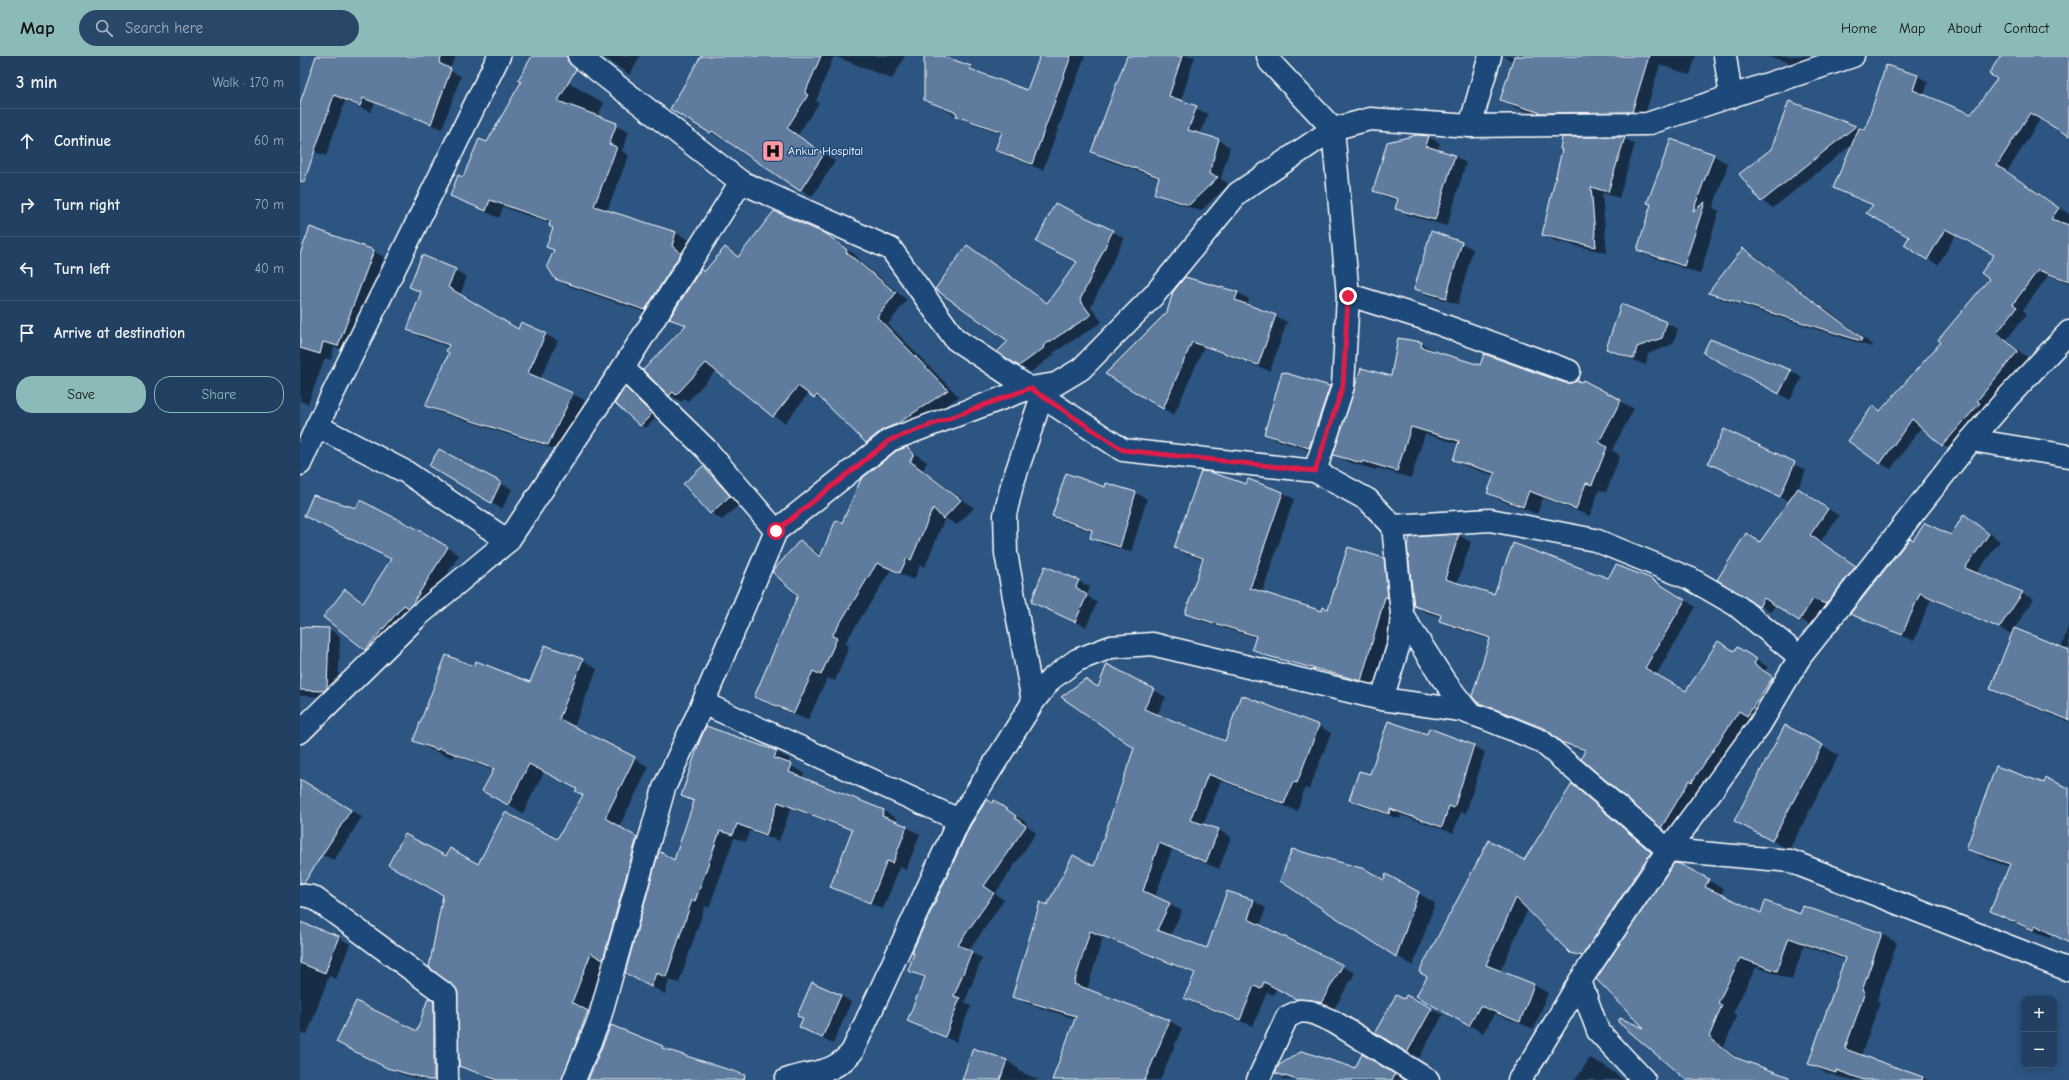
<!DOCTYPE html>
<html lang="en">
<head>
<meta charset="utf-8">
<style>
	body { margin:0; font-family:"Comic Neue",sans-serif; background:#294768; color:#f1f3f6 }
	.controls { position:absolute; right:12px; bottom:12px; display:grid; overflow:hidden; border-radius:8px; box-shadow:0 2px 10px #0003 }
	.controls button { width:36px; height:36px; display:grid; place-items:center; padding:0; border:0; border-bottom:1px solid #3e5977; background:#214062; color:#f1f3f6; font:20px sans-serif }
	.stop { position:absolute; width:12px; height:12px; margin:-9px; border:3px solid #e11d48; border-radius:50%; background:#fff }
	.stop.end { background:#e11d48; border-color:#fff; box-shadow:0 1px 4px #0008 }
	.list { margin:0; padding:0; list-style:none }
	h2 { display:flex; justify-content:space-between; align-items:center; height:52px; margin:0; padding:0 16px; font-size:17px }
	h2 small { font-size:13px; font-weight:400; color:#a2afbe }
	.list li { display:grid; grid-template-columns:26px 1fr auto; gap:12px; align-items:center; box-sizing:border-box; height:64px; padding:0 16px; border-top:1px solid #3e5977 }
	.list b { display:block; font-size:15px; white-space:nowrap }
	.list em { font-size:13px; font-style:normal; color:#a2afbe }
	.actions { display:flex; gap:8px; padding:12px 16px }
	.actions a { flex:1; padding:9px 0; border:1px solid #8bbbb9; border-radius:16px; text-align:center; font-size:14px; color:#8bbbb9 }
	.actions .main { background:#8bbbb9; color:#111 }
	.icon { flex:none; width:22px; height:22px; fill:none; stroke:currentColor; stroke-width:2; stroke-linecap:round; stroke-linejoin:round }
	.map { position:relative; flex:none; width:1769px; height:1024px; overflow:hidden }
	header { display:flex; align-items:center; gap:24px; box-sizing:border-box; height:56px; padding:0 20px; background:#8bbbb9; color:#111 }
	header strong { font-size:19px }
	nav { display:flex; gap:22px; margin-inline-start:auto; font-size:14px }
	.search { width:280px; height:36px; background:#294768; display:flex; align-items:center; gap:10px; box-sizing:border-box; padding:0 14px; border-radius:22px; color:#a2afbe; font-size:15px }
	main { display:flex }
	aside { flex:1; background:#214062 }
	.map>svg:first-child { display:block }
	.shadow { fill:#0007; fill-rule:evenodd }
	.building { fill:#5e7c9f; stroke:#fff }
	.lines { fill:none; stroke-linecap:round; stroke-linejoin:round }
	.minor-casing { stroke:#fff; stroke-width:25 }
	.minor { stroke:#1f4a7a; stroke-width:22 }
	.route { stroke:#e11d48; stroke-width:5 }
	.labels { text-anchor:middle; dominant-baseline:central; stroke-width:3; stroke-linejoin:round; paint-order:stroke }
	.poi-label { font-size:12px; fill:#fff; stroke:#1f4a7a; text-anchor:start }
</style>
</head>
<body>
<header>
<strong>Map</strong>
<div class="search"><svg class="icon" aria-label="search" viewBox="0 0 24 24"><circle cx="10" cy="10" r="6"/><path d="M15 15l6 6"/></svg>Search here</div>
<nav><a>Home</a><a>Map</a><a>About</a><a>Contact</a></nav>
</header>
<main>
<aside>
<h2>3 min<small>Walk · 170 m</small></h2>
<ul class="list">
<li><svg class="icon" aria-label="ahead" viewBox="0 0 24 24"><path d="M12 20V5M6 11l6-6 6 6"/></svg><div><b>Continue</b></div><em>60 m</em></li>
<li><svg class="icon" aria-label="right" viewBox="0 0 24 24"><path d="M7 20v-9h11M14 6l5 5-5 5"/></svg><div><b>Turn right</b></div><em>70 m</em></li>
<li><svg class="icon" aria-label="left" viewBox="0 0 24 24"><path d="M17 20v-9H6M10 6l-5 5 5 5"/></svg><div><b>Turn left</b></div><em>40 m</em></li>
<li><svg class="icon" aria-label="arrive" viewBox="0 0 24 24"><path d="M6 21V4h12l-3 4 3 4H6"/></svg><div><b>Arrive at destination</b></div></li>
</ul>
<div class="actions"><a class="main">Save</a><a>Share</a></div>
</aside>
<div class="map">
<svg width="1769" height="1024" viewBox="0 0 1769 1024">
	<rect width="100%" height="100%" fill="#2c5582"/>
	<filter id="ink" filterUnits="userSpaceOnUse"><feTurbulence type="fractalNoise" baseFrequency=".025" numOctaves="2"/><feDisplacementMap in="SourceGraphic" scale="8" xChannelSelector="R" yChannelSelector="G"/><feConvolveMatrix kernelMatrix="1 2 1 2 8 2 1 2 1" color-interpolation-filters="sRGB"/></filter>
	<g filter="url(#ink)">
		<!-- shadow -->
		<g class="shadow">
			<path d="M17,0H156L149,14L161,20L142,73L75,47L71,56L45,45L26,100L0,91V50Z"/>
			<path d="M302,0H340L330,19Z"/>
			<path d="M459,0H605L592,23L534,0L516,45L519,47L497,80L535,105L512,141L423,81L422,83L371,53Z"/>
			<path d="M625,0H640L728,36L741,0H785L743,114L707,100L696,94L702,78L669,66L625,44Z"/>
			<path d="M827,0H895L881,45L908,58L900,79L919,84L930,91L921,123L929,128L901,155L867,144L855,138L860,123L804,103L792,96Z"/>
			<path d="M1203,0H1396L1390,19L1360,9L1344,62L1254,63L1213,51L1201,44L1213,6Z"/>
			<path d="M1467,0H1514L1510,13Z"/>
			<path d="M1702,0H1746L1769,12V79L1741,62L1707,116L1769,158V227L1749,219L1723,254L1727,258L1706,284L1728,302L1653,395L1642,389L1622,370L1591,413L1580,407L1573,351L1581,355L1642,286L1690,223L1695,199L1656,179L1638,209L1605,189L1610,180L1574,150L1534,131L1554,87L1473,152L1462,145L1472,94L1489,46L1566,75L1587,10L1618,20L1628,26L1624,40L1672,59L1699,23Z"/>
			<path d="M230,5L304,47L297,61L329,76L322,95L329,99L307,155L376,177L389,184L358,261L269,230L256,223L254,194L247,190L254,172L251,168L203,151L199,162L151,140L187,87L222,25ZM257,43L266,48V49L256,45Z"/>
			<path d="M1128,81L1140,87L1137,95L1155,100L1166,107L1147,170L1108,159L1096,152L1099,145L1085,141L1074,135Z"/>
			<path d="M1324,82L1335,88L1319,142L1302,137L1307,197L1255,185L1244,178Z"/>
			<path d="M1413,99L1428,108L1413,152L1419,155L1400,218L1354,202L1338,194L1352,149L1349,147Z"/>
			<path d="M812,175L824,182L791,251L802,266L753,297L755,298L731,316L720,310L667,190L748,247L778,206L737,186Z"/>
			<path d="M528,180L558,201L557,203L607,244L588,268L659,341L578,393L566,386L527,347L509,337L485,367L474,360L417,314L388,345L384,343L382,346L370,339L385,270L370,263L425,192L439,201Z"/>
			<path d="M1161,187L1173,193L1158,248L1127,239L1116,233Z"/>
			<path d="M1443,193L1454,199L1573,289L1572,291L1421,243L1410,237Z"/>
			<path d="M73,195L84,201L49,296L34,291L31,304L25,302L8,348L0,345V202Z"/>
			<path d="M155,214L167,221L160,239L219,274L222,267L258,285L240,323L285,344L261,395L138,356L126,350L150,296L149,291L120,281L108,274L121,237L110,230Z"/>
			<path d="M938,237L949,243L947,250L975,260L987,266L970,315L904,291L874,359L806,318Z"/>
			<path d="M1366,267L1378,273L1373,288L1348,298L1346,309L1319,299L1308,293Z"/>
			<path d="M1410,284L1491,315L1502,322L1490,344L1416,303Z"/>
			<path d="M1121,287L1135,295V297L1180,311L1265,328H1282L1283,325L1334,353L1312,394L1320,400L1306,436L1299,434L1290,460L1243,442L1237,458L1202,445L1188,437L1195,420L1168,411L1154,403L1159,388L1125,378L1111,422L1077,412L1076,414L1048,406L1035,398L1092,321Z"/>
			<path d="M1029,331L1041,338L1021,398L976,384L965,378Z"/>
			<path d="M325,333L357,361L346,372L341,369Z"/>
			<path d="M1425,375L1506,414L1498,433L1539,460L1520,486L1567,517L1538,554L1525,548L1511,570L1476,548L1471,556L1418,523L1460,487L1490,446L1410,407Z"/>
			<path d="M607,392L627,406L623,414L674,452L657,469L645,462L625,511L620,509L614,524L591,514L545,587L549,590L535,625L527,622L508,664L468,648L455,640L499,539L501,485L522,500L543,469ZM611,402H613L609,410L607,409Z"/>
			<path d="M130,410L200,427L212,433L202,453Z"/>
			<path d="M403,411L414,417L441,447L422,464L411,457Z"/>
			<path d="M807,428L836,437L847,443L831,496L802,488L791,481L793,476L764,466L753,459L805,432Z"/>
			<path d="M946,430L983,437L994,443L962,537L1022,556L1029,554L1083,503L1095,510L1097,547L1073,631L965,599L953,593L957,582L898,564L886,557L903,504L886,498L875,492Z"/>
			<path d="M56,454L133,482L159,499L125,554L77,600L66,594L24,561L45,534L64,547L92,503L5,460Z"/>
			<path d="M1664,459L1700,485L1676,518L1734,543L1714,573L1761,592L1769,569V666L1705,640L1691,632L1712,578L1631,543L1614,585L1551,558L1613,485L1652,480Z"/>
			<path d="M1159,479L1171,486L1157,528L1194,540L1308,524L1362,530L1396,551L1356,619L1386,636L1434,596L1449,599L1468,611L1465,615L1484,628L1459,666L1451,661L1373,778L1362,771L1282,702L1285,696L1274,692L1252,677L1189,653L1177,646L1191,584L1152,571L1141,565L1142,561L1127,557L1115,550L1111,482Z"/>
			<path d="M778,525L790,531L787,539L797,547L786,571L732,546Z"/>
			<path d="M0,572L29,573L40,580L38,639L36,641L0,640Z"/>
			<path d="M282,604L297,613L274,671L349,711L319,771L352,791L287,955L303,965L279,1024H191L160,1009L158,933L144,839L146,801L178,809L258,784L284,740L278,733L244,716L223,757L198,744L194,715L154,699L153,702L129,693L114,684L174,611L231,628Z"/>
			<path d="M808,610L866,641L857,659L926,686L942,640L1019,670L1031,677L1009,734L1005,732L997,755L921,725L903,769L919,774L931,781L919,813L872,793L855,841L882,855L870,880L908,893L928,836L954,845L966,852L960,870L1055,917L1034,953L1026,950H1010L977,932L973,939L967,936L953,970L898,949L886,942L895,918L803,881L787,934L869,965L882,972L860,1024H753L776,963L725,947L713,940L747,850L795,811L835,691L799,632Z"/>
			<path d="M407,671L477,696L490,703L488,708L504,717L502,723L584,755L597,763L596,766L620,778L606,814L600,811L583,853L545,838L531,830L552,775L491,752L479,785L450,775L446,786L434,782L409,852L405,850L379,927L369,924L365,938L326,916L374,805L395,747L383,740Z"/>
			<path d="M1128,679L1173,690L1185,696L1166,757L1161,756L1153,777L1101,759L1100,763L1061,750L1050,743L1070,720Z"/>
			<path d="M1522,690L1539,699L1489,794L1436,765Z"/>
			<path d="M1744,728L1769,733V886L1752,877L1749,882L1707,864L1691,855L1710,811L1684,802L1668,792Z"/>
			<path d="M1273,730L1286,738L1365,805L1296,907L1285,904L1270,896L1228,853L1200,916L1234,929L1248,937L1234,973L1195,958L1183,977L1117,940L1128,921L1120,916L1189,786L1225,805ZM1275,897L1287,900L1286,902L1278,900Z"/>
			<path d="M18,734L62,761L34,804L0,789V743Z"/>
			<path d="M695,746L727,767L726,769L736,777L695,838L704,844L669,895L682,902L665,946L671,950L656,986L608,965L625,923L610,915Z"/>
			<path d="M1380,809L1424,833L1421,839L1461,858L1501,859L1582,878L1597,887L1577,944L1580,946L1561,1000L1629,1024H1549L1524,1016L1509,1007L1545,904L1504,890L1492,924L1456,911L1433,957L1437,959L1424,991L1442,1005L1495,1024H1388L1348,975Z"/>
			<path d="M981,825H1085L1118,837L1135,847L1113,910Z"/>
			<path d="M0,867L38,881L50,888L36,923L29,920L7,979L0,977Z"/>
			<path d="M540,939L551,946L533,988L500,970L504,962Z"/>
			<path d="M1107,941L1143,959L1119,1002L1076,976Z"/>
			<path d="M129,943L140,949L146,1024H121L98,1017L37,986L118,977Z"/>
			<path d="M311,970L373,997L442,1024H287Z"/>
			<path d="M674,993L707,1005L719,1013V1015L739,1024H666Z"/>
			<path d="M1290,1002L1302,1008L1324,1024H1275Z"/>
			<path d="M1074,1006L1103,1024H982L983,1020L976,1016L1055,1013Z"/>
		</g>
		<!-- building -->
		<g class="building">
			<path d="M16,0H142L139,7L151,13L131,68L63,42L60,50L34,39L4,126L0,125V47Z"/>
			<path d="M232,0H267L268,5L276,13L258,45L317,67L309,88L317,91L294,150L376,176L372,190L381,197L345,254L255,223L247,210L254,194L246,191L253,172L249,170L250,165L190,144L186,155L150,140L158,119L163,121L179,83L187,86L221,26L218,24Z"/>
			<path d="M401,0H521L505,37L508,39L487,72L524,98L500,135L412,75L410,77L370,53Z"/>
			<path d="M624,0H643L671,10L670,13L727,34L740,0H771L732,108L695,94L702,76L656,60L657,57L624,44Z"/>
			<path d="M827,0H882L869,40L897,50L888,74L919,83L909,118L918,121L889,149L854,138L859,121L791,96Z"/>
			<path d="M1214,0H1349L1332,56L1241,57L1200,44Z"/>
			<path d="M1700,0H1769V80L1730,57L1697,109L1759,152L1751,163L1769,169V225L1738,214L1713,248L1717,251L1697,277L1718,295L1677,345L1680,347L1642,390L1612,363L1580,408L1548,385L1573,349L1580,355L1641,286L1638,284L1689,223L1681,217L1694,199L1645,173L1627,204L1604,189L1609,181L1566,157L1573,149L1533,132L1559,72L1565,74L1586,9L1618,19L1613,34L1671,58L1697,23L1689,18Z"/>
			<path d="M1489,45L1556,70L1461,146L1439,118L1471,93Z"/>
			<path d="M1117,79L1129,80L1126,90L1155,99L1135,164L1095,153L1098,143L1073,135L1087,86Z"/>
			<path d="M1262,81H1325L1308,136L1291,131L1296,191L1242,179L1262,94L1260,93Z"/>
			<path d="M1371,83L1414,98L1393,155L1405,146L1384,210L1337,194L1351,148L1347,147Z"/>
			<path d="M755,147L813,174L780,244L791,259L743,290L744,292L719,310L697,296L708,285L635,233L667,189L747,247L777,206L736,186Z"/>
			<path d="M474,155L528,179L547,194L546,196L596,237L577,261L648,334L597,368L582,374L566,387L517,339L514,342L498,330L473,361L406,307L376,339L373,336L369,340L343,314L386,269L369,263L401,213L404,216L425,191L438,201Z"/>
			<path d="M10,171L74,194L38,290L23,286L20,298L0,292V198Z"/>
			<path d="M1131,175L1162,186L1146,242L1114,233Z"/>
			<path d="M1443,192L1562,282L1561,285L1408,237Z"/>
			<path d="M122,199L156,213L148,231L218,273L221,266L246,277L228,317L273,337L248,389L125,350L149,297L146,295L149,289L107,274L121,236L109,231Z"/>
			<path d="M885,221L938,236L935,244L976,259L958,309L892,286L863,353L805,318L867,256L873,236Z"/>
			<path d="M1321,248L1367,266L1362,282L1337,291L1334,303L1306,293Z"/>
			<path d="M1098,282L1122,286L1121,291L1180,309L1184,298L1265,327H1271L1277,325L1282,326L1283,324L1321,344L1299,386L1307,391L1292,429L1286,427L1276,453L1229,435L1223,451L1187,437L1195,417L1153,404L1159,385L1111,371L1097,415L1063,405L1062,407L1033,399L1061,312L1091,320Z"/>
			<path d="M1410,283L1491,314L1479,338L1403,297Z"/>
			<path d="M982,316L1030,330L1009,392L964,378Z"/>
			<path d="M325,331L352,358L340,370L315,347Z"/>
			<path d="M1424,373L1495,406L1480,441L1408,407Z"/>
			<path d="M607,391L614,398L610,405L661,444L643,463L633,452L611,504L607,502L600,517L577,507L532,580L537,582L521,619L513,615L494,657L454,641L498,539L472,516L500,484L520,501L536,464L542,467L561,423L596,395Z"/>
			<path d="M139,393L201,426L191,447L129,410Z"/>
			<path d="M403,410L430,440L410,458L383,428Z"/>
			<path d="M901,415L910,416L946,428L948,423L983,436L950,532L1022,555L1023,551L1028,553L1048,491L1084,502L1088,542L1085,541L1061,625L964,599L952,593L956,580L885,558L903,502L874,492Z"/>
			<path d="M766,417L805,431L806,427L836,436L820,491L790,482L792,474L752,460Z"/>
			<path d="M1498,432L1528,453L1510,479L1556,510L1526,548L1513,543L1499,565L1464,542L1459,551L1417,524L1446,477L1460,486Z"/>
			<path d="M13,439L56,452L60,444L121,475L148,491L113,547L109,552L104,549L65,594L23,561L45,533L63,547L91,503L4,460Z"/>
			<path d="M1664,458L1689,478L1665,512L1723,536L1699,572L1620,537L1602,579L1550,558L1610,482L1613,484L1625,467L1651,479Z"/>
			<path d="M1159,478L1145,523L1194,538L1213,487L1308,522L1316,509L1350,522L1385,544L1345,612L1386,635L1418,585L1434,595L1437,591L1457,603L1454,608L1473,621L1447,660L1439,655L1392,726L1390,724L1361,772L1281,703L1285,694L1261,686L1246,673L1177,646L1172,640L1190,582L1139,565L1141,559L1114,550L1107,489L1110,481Z"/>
			<path d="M745,510L779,524L776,531L787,539L775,566L731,546Z"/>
			<path d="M0,571L29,572L27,632L24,635L0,634Z"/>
			<path d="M1714,572L1769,594V664L1690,633Z"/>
			<path d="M245,589L283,603L259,663L335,701L305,762L337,781L303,904L291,897L272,946L288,955L262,1024H197L159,1010L157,934L129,911L143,839L88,809L105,778L146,800L150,792L178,808L205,756L257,783L283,739L275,735L277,733L229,708L208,749L182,735L194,713L139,692L138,694L113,685L146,599L174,610L176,605L230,626Z"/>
			<path d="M807,608L854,633L844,653L925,685L941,639L1019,669L997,727L993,726L984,748L908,718L890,764L919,773L906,806L859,787L843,835L870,847L857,874L907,892L927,835L954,844L948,863L1043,909L1021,947L1012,944L996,943L964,926L961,933L954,930L940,964L884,942L895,917L790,875L774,928L870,964L845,1024H752L776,960L712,941L740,846L747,849L773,799L794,810L834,692L761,641L785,623L798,631Z"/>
			<path d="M1088,665L1127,678L1129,672L1174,689L1154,752L1149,750L1142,771L1090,753L1089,758L1049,744L1059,715L1070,718Z"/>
			<path d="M1485,669L1523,689L1472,785L1434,765Z"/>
			<path d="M406,670L477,695L474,702L492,708L489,716L584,754L582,760L607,770L593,807L587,805L570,847L530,831L552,774L478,746L466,779L437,768L433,779L420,775L395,845L392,844L366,921L356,917L351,931L325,917L359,795L374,804L394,745L381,740L400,684Z"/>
			<path d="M1696,710L1744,727L1746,722L1769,732V887L1735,869L1733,874L1690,855L1710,808L1666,793Z"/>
			<path d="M0,723L51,754L4,827H0Z"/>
			<path d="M1272,728L1351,796L1282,900L1270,897L1216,842L1186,909L1234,928L1220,966L1180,950L1169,970L1116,940L1127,921L1119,916L1189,784L1224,804Z"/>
			<path d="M687,743L692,747L694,744L716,760L715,762L726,770L684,830L694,837L658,889L672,895L654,940L660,942L645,981L607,965L625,921L608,915L614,897L612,896L670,770Z"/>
			<path d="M992,793L1065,813L1084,824L1086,818L1119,836L1096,901L980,825Z"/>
			<path d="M1374,807L1380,808L1409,823L1405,831L1461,857L1465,845L1500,858L1503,850L1582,877L1562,935L1565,936L1545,993L1623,1021L1622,1024H1564L1536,1014V1017L1508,1008L1545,902L1489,882L1477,915L1440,902L1418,947L1422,949L1409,981L1434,1001L1489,1021V1024H1386L1318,966L1320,962L1344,972L1296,923Z"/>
			<path d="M0,866L39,880L25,917L0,907Z"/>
			<path d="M512,926L541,939L522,982L499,971L503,962L497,960Z"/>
			<path d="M1096,939L1104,943L1106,939L1132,952L1107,997L1075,976Z"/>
			<path d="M128,942L134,945V1024H129L87,1012L36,986L56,945L117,975Z"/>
			<path d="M311,969L363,990L362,992L445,1019L444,1024H288Z"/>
			<path d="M673,992L707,1004L700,1024H662Z"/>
			<path d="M1002,995L1055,1012L1062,998L1095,1018L1092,1024H997L975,1017L979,1009Z"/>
		</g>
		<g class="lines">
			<!-- minor casing -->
			<g class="minor-casing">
				<g id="minor">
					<path d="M279,0L441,126L591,193L655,283L823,394L1015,415L1068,444L1093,470L1190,464L1295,484L1391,523L1436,549L1500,601"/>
					<path d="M968,0L970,6L1033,73L1048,240L1043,330L1015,415"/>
					<path d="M1425,0L1431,41"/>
					<path d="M1170,70L1190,0"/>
					<path d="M1048,240L1059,242L1123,262L1269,315"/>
					<path d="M323,312L406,393L476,475"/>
					<path d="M17,370L106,416L208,485"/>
					<path d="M1671,384L1769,400"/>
					<path d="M0,408L17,370L199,0"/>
					<path d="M1102,559L1143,623L1169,657"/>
					<path d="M1082,643L1099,588L1102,559L1093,470"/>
					<path d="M733,646L706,497L705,459L712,429L742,340"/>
					<path d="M403,647L659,764"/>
					<path d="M0,676L119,559L208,485L323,312L441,126"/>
					<path d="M0,839L13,841L146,939L147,1024"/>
					<path d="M1280,925L1298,975L1344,1024"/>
					<path d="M274,1024L299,964L364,732L403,647L476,475L590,384L730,332L756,328L781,313L854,239L938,137L1033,73L1070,63L1170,70L1347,68L1553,0"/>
					<path d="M486,1024C513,1014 531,1020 552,996L659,764L733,646L751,623L777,604L811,591L852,588L1082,643L1161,654L1189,664L1241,685L1368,794L1490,805L1769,914"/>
					<path d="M958,1024L987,961L1000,955L1011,956L1034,966L1128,1024"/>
					<path d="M1219,1024L1233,1004L1280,925L1368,794L1459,670L1500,601L1671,384L1708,341L1769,276"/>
				</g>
			</g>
			<!-- minor -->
			<use href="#minor" class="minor"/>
		</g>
	</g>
	<g class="lines" filter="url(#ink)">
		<!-- route -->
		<path class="route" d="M476,475L590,384L730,332L823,394L1015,415L1043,330L1048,240"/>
	</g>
	<!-- icons -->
	<defs>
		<g id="hospital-square" transform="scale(1.15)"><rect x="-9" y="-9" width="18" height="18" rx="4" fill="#ff9aa2" stroke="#1f4a7a"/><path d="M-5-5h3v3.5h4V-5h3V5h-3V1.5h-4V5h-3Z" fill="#111"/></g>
	</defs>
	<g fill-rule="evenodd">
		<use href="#hospital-square" x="473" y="95"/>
	</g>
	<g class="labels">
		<!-- poi labels -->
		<g class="poi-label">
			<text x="488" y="95">Ankur Hospital</text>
		</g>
	</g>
</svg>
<div class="controls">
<button>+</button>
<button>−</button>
</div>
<div class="stop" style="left:476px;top:475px"></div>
<div class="stop end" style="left:1048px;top:240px"></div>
</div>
</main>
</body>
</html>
